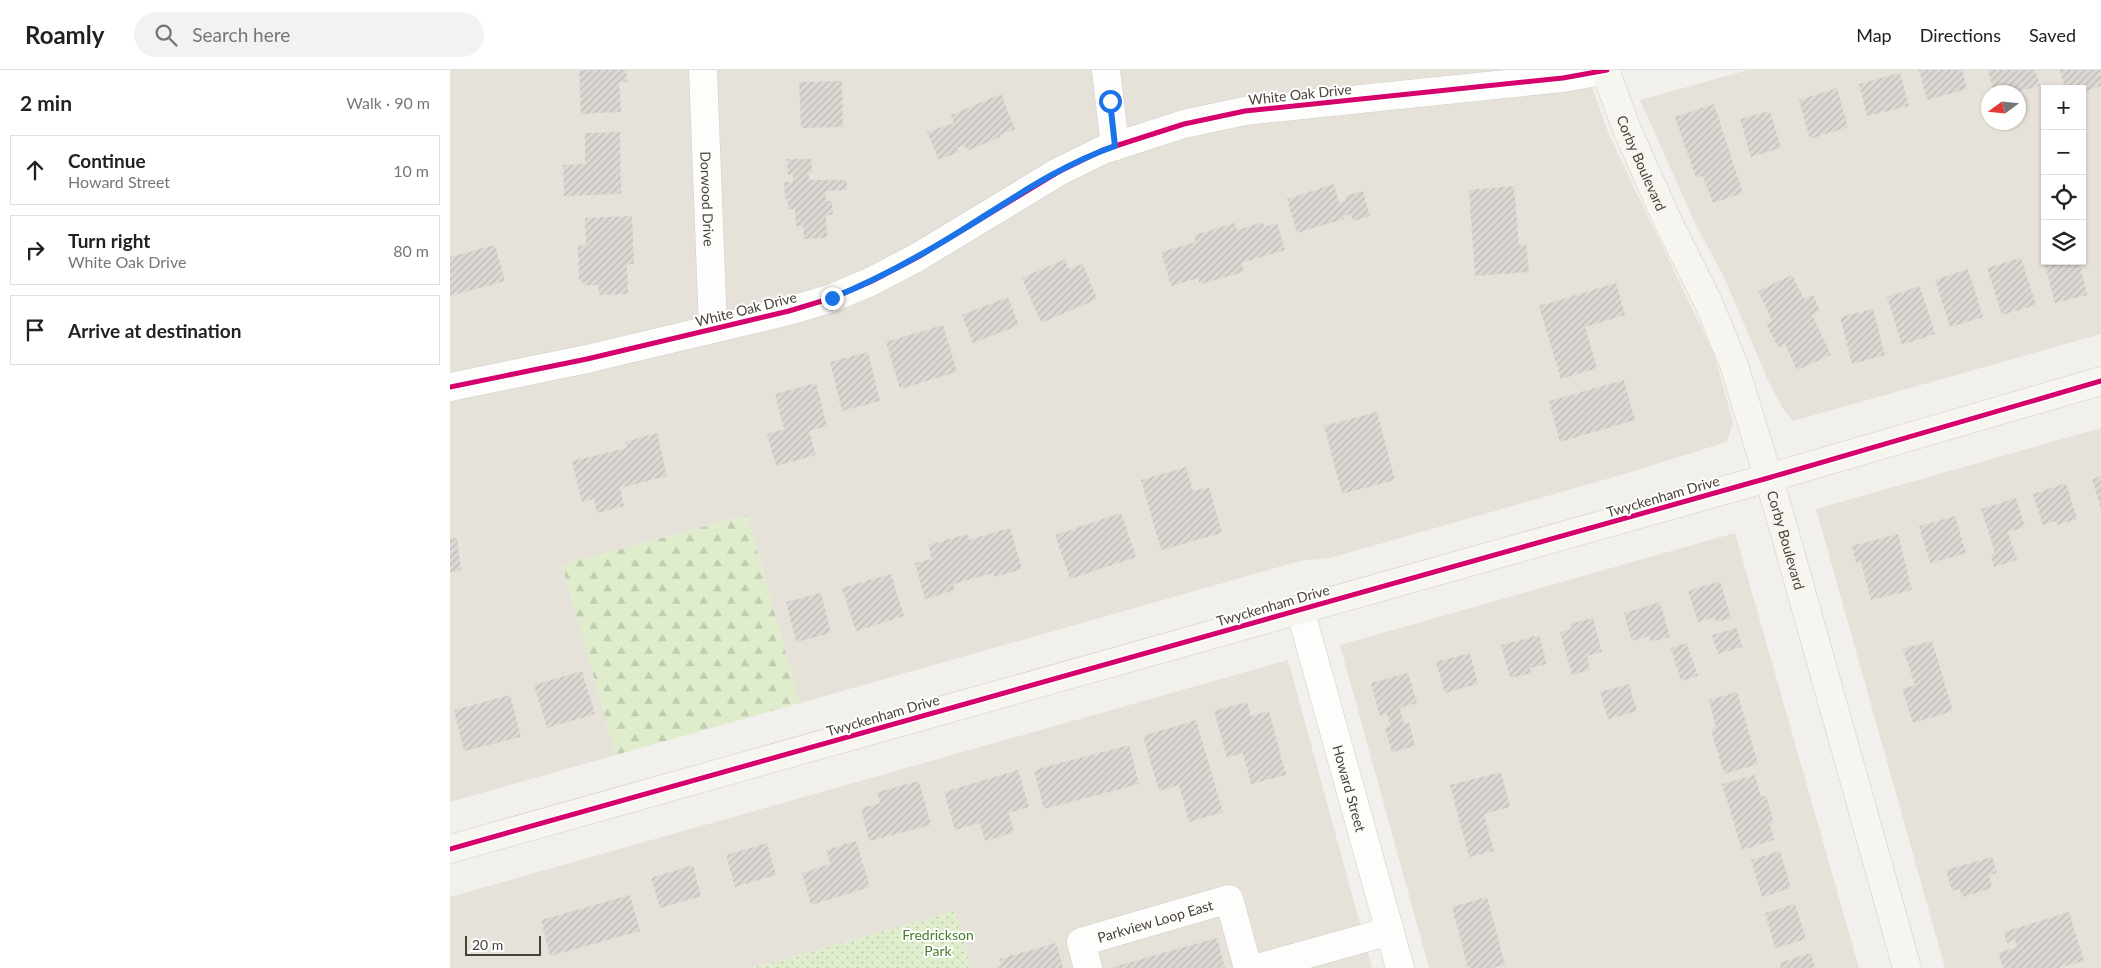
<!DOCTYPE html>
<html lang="en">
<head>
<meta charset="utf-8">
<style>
	body { margin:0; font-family:Lato,sans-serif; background:#f2f2f2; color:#222 }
	.controls { position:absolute; right:15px; top:15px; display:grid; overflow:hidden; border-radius:0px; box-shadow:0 1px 4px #0004 }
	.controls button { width:45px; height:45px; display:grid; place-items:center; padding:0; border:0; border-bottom:1px solid #e0e0e0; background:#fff; color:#222; font:25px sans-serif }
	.compass { position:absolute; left:1531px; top:15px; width:45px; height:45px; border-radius:50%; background:#fff; box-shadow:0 1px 4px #0004; rotate:255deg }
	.scale { position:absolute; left:15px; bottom:12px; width:76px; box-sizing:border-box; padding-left:5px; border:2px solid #494237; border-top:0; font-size:14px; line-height:18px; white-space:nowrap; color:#494237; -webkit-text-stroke:4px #fff; paint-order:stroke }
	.stop { position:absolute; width:15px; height:15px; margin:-11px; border:4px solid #1a73e8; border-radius:50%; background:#fff }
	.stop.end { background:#1a73e8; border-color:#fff; box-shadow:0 1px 5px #0008 }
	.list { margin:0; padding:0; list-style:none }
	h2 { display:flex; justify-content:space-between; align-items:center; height:65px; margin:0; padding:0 20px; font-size:21px }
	h2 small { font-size:16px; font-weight:400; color:#767676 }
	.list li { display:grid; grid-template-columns:32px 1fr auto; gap:15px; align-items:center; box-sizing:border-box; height:70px; margin:0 10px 10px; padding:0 10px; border:1px solid #e0e0e0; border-radius:0px }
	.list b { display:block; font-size:19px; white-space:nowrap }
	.list p { margin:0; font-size:16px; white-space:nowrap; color:#767676 }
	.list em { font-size:16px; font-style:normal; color:#767676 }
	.icon { flex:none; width:28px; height:28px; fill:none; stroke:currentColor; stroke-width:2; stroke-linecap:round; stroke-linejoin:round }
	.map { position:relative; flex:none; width:1651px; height:898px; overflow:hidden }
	header { display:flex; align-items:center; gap:30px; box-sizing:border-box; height:70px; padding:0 25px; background:#fff; border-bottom:1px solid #e0e0e0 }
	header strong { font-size:24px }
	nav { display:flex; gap:28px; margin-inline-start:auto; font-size:18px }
	.search { width:350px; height:45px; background:#f2f2f2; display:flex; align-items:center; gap:12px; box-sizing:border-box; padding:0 18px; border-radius:28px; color:#767676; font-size:19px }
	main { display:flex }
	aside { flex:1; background:#fff }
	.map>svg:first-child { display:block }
	.residential { fill:#e6e2d9; fill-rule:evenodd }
	.forest { fill:url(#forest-firs) }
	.park { fill:url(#park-dots) }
	.building { fill:url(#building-hatch) }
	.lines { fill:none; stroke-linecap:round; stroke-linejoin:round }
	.street-casing { stroke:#d0cec9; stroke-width:29 }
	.secondary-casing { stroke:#d2cdc3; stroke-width:29 }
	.street { stroke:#fdfdfc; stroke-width:28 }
	.secondary { stroke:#f7f5ef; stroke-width:28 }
	.cycleway-casing { stroke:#fff; stroke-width:8 }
	.cycleway { stroke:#d6006c; stroke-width:5 }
	.route { stroke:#1a73e8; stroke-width:6 }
	.labels { text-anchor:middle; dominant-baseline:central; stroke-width:4; stroke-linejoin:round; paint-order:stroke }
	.street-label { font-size:14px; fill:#494237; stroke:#fff }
	.park-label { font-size:14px; fill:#487d28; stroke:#fff }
</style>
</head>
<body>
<header>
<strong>Roamly</strong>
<div class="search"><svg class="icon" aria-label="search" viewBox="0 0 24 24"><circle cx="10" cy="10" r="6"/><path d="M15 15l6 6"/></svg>Search here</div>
<nav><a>Map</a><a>Directions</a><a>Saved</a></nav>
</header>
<main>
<aside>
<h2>2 min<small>Walk · 90 m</small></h2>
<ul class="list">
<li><svg class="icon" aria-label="ahead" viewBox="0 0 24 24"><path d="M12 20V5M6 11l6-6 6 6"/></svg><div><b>Continue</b><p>Howard Street</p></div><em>10 m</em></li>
<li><svg class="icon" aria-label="right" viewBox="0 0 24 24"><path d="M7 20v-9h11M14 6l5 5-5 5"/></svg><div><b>Turn right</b><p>White Oak Drive</p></div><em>80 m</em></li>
<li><svg class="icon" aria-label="arrive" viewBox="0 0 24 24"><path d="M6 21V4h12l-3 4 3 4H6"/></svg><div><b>Arrive at destination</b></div></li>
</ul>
</aside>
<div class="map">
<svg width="1651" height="898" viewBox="0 0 1651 898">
	<defs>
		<pattern id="forest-firs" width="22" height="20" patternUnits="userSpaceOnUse" patternTransform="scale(1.25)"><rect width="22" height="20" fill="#dfedcc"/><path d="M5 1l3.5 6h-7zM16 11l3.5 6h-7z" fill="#c1ccb0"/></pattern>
		<pattern id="park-dots" width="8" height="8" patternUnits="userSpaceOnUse" patternTransform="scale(1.25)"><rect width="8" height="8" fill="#dfedcc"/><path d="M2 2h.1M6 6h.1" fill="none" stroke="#c1ccb0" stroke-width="1.8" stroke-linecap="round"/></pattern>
		<pattern id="building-hatch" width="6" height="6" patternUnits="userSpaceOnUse" patternTransform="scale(1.25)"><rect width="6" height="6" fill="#dcd9d4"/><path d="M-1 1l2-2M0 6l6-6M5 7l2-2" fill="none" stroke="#bebbb7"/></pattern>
	</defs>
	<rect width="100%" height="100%" fill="#f2f0ec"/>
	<!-- residential -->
	<g class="residential">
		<path d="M0,0H1136L1159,65L1264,284L1283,352L1277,372L1171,405L880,488L850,491L350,633L297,445L112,495L166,685L0,732Z"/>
		<path d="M1298,0H1651V264L1343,351L1334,340L1320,315L1274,207L1243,149L1190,30ZM1595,19H1632V191H1595ZM1538,22H1568V52H1538Z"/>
		<path d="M1651,358V898H1495L1366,439Z"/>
		<path d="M1285,463L1409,898H979L890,575Z"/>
		<path d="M838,590L922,898H521L505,841L303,898H0V827Z"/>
	</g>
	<!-- forest -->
	<path class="forest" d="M297,445L350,633L166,685L112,495Z"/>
	<!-- park -->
	<path class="park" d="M505,841L521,898H303Z"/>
	<!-- building -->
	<g class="building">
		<path d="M129,0H176L177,12H169L171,42L131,44Z"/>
		<path d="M1469,0H1512L1517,19L1477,30Z"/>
		<path d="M1538,0H1585L1590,16L1566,22H1544Z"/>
		<path d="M1610,0H1651V16L1632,22V19H1615Z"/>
		<path d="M1450,3L1459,36L1417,46L1409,14Z"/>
		<path d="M392,11L393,57L351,58L349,12Z"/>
		<path d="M1387,18L1398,57L1360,69L1349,30Z"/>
		<path d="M551,24L565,59L550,65V67L517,81L514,75L507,78L509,82L489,90L477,62L504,53L501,45Z"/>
		<path d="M1264,34L1293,123L1263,133L1253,106L1246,108L1225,47Z"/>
		<path d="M1320,41L1331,78L1301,87L1290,49Z"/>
		<path d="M170,62L171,124L114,126L113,95L135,94V63Z"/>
		<path d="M337,89H361L362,103H359V110H397V120L375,121L376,131H382L383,145H376L377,168L354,169L353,156H346L345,139H338V129H335L334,112H343V104L338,105Z"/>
		<path d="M884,114L889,133L896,131L895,126L913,121L920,146L903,151L900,144L893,146L894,149L847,163L837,129Z"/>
		<path d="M1064,116L1069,175L1076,174L1079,202L1025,206L1019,120Z"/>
		<path d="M182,146L184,194H177L178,224L149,225L148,215H135L129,209L128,176L136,175L135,148Z"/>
		<path d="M813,152L814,157L827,153L835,180L791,193L794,202L750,214L748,208L721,216L711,182L746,172L744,165L785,153L787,160Z"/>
		<path d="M45,175L55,211L0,226V187Z"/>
		<path d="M1595,183V191H1629L1637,225L1605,233L1592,184Z"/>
		<path d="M1571,188L1586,235L1552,245L1537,198Z"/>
		<path d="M615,189L619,199L633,194L647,229L591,253L572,208Z"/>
		<path d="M1518,199L1533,247L1500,257L1485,210Z"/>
		<path d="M1342,205L1354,229L1363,225L1370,241L1362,245L1381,285L1347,300L1335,274L1328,277L1316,254L1322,251L1308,221Z"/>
		<path d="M1166,213L1175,245L1135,257L1147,298L1111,309L1089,236Z"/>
		<path d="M1470,216L1485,264L1452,275L1437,227Z"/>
		<path d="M558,227L569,255L523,273L512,245Z"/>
		<path d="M1423,239L1435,285L1402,294L1390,247Z"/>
		<path d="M493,255L507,302L450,319L436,272Z"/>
		<path d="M418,282L430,331L392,341L380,292Z"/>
		<path d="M1174,310L1185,350L1110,372L1099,331Z"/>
		<path d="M366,313L377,356L359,361L366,385L326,396L317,364L334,359L325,324Z"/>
		<path d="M927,342L945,410L892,424L874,356Z"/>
		<path d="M207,363L217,406L170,418L174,436L147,443L144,429L132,432L122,391L177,378L175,372Z"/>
		<path d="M736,397L743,421L759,417L772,463L711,480L691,410Z"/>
		<path d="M1651,406V439L1642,409Z"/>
		<path d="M1616,413L1627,449L1607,455L1606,451L1593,455L1583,424Z"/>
		<path d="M1566,428L1575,457L1558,462L1567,490L1544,497L1541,485L1545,483L1531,439Z"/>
		<path d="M671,443L686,487L620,509L605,465Z"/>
		<path d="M1505,446L1516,483L1480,493L1469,456Z"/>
		<path d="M560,458L572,499L544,507V503L503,514L505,520L475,529L465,493L482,489L478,475L517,464L519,470Z"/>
		<path d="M1448,464L1462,520L1421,530L1411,491L1406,493L1402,476Z"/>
		<path d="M7,468L11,500L0,502V469Z"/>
		<path d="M441,504L454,546L406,561L392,518Z"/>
		<path d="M1270,511L1281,548L1266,552L1265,547L1248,552L1238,521Z"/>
		<path d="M371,523L381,563L346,572L336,532Z"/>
		<path d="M1210,532L1220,567L1201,572L1199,566L1182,571L1174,543Z"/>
		<path d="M1143,548L1152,582L1137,586L1140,600L1122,605L1110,562L1121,559L1120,554Z"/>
		<path d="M1287,558L1292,577L1268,584L1262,565Z"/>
		<path d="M1089,565L1097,594L1080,598L1081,603L1060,608L1051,575Z"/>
		<path d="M1482,571L1503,641L1463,653L1452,619L1465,615L1453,579Z"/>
		<path d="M1237,573L1248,606L1231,611L1221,578Z"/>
		<path d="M1020,583L1028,614L995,623L986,592Z"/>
		<path d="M132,601L145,644L97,658L84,615Z"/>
		<path d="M958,603L967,633L950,638L954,654L959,652L965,676L942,682L935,658L940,656L937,644L930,646L921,613Z"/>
		<path d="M1179,614L1187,641L1158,649L1150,622Z"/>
		<path d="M1287,622L1308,694L1274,704L1261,660L1266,658L1259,630Z"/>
		<path d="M60,625L71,667L14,681L4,640Z"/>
		<path d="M797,632L801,646L819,641L836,705L801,714L793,683L777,688L764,641Z"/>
		<path d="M746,650L773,742L739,752L729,715L709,721L693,666Z"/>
		<path d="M679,675L689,714L594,739L584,700Z"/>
		<path d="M568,700L579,737L559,743L564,762L535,771L530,753L505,760L494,722Z"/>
		<path d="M1051,702L1060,737L1034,744L1044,781L1019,787L1000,715Z"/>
		<path d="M1305,705L1311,727L1316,726L1324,753L1320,754L1324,770L1292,780L1272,714Z"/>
		<path d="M469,711L481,755L419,771L411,738L430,733L427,722Z"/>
		<path d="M406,771L420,817L361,835L352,803L380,794L376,780Z"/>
		<path d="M317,773L326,805L285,817L276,785Z"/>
		<path d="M1330,781L1341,818L1312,827L1301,790Z"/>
		<path d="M1542,787L1547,803L1539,805L1542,818L1512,827L1510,819L1502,821L1496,800Z"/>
		<path d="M243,795L251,826L210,838L201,808Z"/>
		<path d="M180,825L190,861L100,886L91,850Z"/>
		<path d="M1037,827L1055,895L1043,898H1018L1002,837Z"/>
		<path d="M1345,834L1356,869L1325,878L1315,843Z"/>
		<path d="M1619,842L1634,891L1608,898H1553L1548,883L1567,877L1565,870L1557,873L1554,862Z"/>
		<path d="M767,868L775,898H663V897Z"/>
		<path d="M606,873L613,898H544L551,896L549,889Z"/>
		<path d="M1361,883L1365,898H1331L1329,893Z"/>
	</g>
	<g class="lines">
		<!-- street casing -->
		<g class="street-casing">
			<g id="street">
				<path id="s1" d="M253,0L263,258"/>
				<path d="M656,0L665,76"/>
				<path d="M0,317L137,289L339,241L382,228L420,212L468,187L608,102L653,80L734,54L795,41L1113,8L1157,0"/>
				<path id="s2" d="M850,539L950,898"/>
				<path id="s3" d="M638,898L631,872L779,829L798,898"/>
				<path d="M808,898L940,861"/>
			</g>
		</g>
		<!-- secondary casing -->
		<g class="secondary-casing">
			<g id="secondary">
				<path id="s4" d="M1155,0L1178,62L1219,154L1258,232L1284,295L1330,446L1457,898"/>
				<path d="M0,779L1318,408L1651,311"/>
			</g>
		</g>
		<!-- street -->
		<use href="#street" class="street"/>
		<!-- secondary -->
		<use href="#secondary" class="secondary"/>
		<!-- cycleway casing -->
		<g class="cycleway-casing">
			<g id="cycleway">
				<path d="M0,317L137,289L339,241L382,228L420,212L468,187L608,102L653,80L734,54L795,41L1113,8L1157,0"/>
				<path d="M0,779L1318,408L1651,311"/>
			</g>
		</g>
		<!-- cycleway -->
		<use href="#cycleway" class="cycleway"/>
	</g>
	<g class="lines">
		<!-- route -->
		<path class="route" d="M382,228C429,209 474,184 517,157C565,127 611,95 665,76L660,31"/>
	</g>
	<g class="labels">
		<!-- street labels -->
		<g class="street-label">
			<text transform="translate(850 24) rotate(-6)">White Oak Drive</text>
			<text stroke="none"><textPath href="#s4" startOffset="100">Corby Boulevard</textPath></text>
			<text stroke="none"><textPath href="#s1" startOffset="129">Dorwood Drive</textPath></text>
			<text transform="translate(296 239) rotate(-14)">White Oak Drive</text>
			<text transform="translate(1213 426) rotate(-16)">Twyckenham Drive</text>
			<text stroke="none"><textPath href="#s4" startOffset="505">Corby Boulevard</textPath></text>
			<text transform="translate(823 535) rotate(-16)">Twyckenham Drive</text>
			<text transform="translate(433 645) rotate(-16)">Twyckenham Drive</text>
			<text stroke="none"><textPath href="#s2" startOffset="186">Howard Street</textPath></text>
			<text stroke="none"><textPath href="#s3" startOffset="104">Parkview Loop East</textPath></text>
		</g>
		<!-- park labels -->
		<g class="park-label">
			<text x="488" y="864">Fredrickson<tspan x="488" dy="16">Park</tspan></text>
		</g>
	</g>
</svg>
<div class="controls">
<button>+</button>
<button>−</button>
<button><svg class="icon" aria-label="locate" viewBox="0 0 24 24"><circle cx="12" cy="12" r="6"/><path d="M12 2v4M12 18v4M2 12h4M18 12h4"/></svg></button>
<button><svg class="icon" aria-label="layers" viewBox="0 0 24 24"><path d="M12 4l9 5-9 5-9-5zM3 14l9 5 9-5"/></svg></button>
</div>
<svg class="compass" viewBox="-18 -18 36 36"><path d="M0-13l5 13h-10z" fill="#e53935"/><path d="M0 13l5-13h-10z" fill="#767676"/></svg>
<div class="scale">20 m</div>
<div class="stop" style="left:660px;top:31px"></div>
<div class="stop end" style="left:382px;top:228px"></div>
</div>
</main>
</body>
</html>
